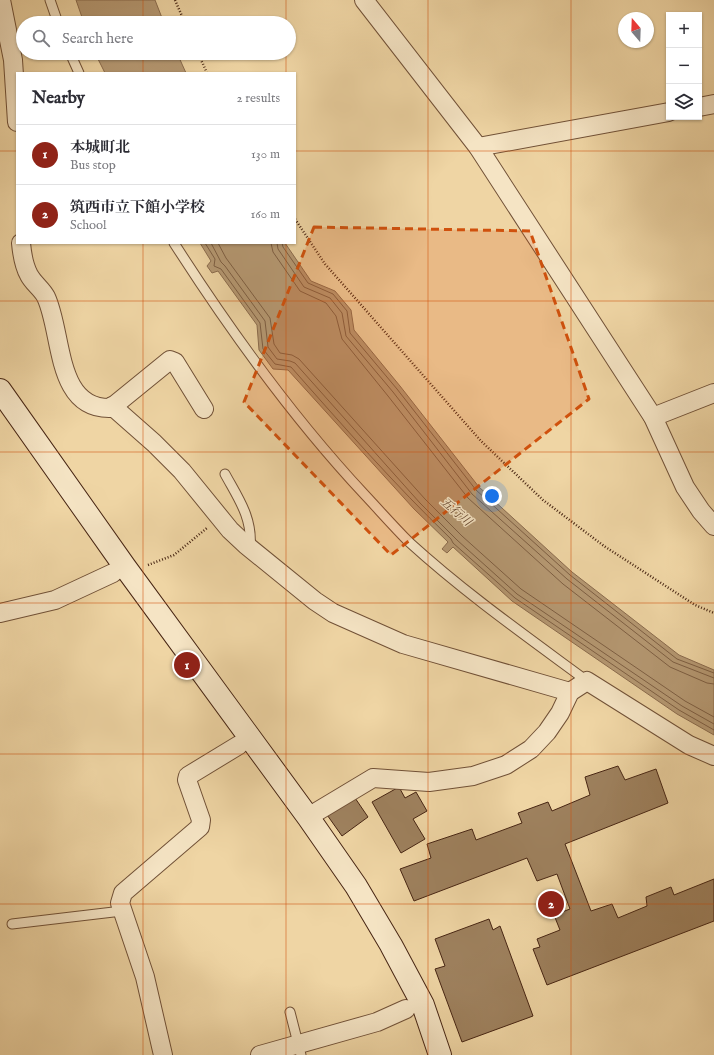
<!DOCTYPE html>
<html lang="en">
<head>
<meta charset="utf-8">
<style>
	body { margin:0; font-family:"IM FELL English","Noto Serif JP",serif; background:#f2f2f3; color:#2b2b33 }
	.controls { position:absolute; right:12px; top:12px; display:grid; overflow:hidden; border-radius:0px; box-shadow:0 1px 3px #0004 }
	.controls button { width:36px; height:36px; display:grid; place-items:center; padding:0; border:0; border-bottom:1px solid #e1e1e2; background:#fff; color:#2b2b33; font:20px sans-serif }
	.compass { position:absolute; left:618px; top:12px; width:36px; height:36px; border-radius:50%; background:#fff; box-shadow:0 1px 3px #0004; rotate:341deg }
	.you { position:absolute; left:492px; top:496px; width:14px; height:14px; margin:-10px; border:3px solid #fff; border-radius:50%; background:#1a73e8; box-shadow:0 0 0 6px #1a73e833 }
	.badge { display:grid; place-items:center; width:26px; height:26px; border-radius:50%; background:#8f2418; color:#fff; font-size:13px; font-weight:700 }
	.pin { position:absolute; translate:-50% -50%; border:2px solid #fff; box-shadow:0 1px 4px #0006 }
	.list { margin:0; padding:0; list-style:none }
	h2 { display:flex; justify-content:space-between; align-items:center; height:52px; margin:0; padding:0 16px; font-size:17px }
	h2 small { font-size:13px; font-weight:400; color:#7c7c81 }
	.list li { display:grid; grid-template-columns:26px 1fr auto; gap:12px; align-items:center; box-sizing:border-box; height:60px; padding:0 16px; border-top:1px solid #e1e1e2 }
	.list b { display:block; font-size:15px; white-space:nowrap }
	.list p { margin:0; font-size:13px; white-space:nowrap; color:#7c7c81 }
	.list em { font-size:13px; font-style:normal; color:#7c7c81 }
	.icon { flex:none; width:22px; height:22px; fill:none; stroke:currentColor; stroke-width:2; stroke-linecap:round; stroke-linejoin:round }
	.map { position:relative; flex:none; width:714px; height:1055px; overflow:hidden }
	.search { position:absolute; background:#fff; box-shadow:0 1px 3px #0004; left:16px; top:16px; width:280px; height:44px; display:flex; align-items:center; gap:10px; box-sizing:border-box; padding:0 14px; border-radius:22px; color:#7c7c81; font-size:15px }
	.panel { position:absolute; background:#fff; box-shadow:0 1px 3px #0004; left:16px; top:72px; width:280px; height:172px; border-radius:0px }
	.map>svg:first-child { display:block }
	.water { fill:#b69973; stroke:#8a6b4d }
	.lines { fill:none; stroke-linecap:round; stroke-linejoin:round }
	.shore { stroke:#7e5f43; stroke-width:1 }
	.building { fill:#9e815e; stroke:#472513 }
	.lane-casing { stroke:#715137; stroke-width:11 }
	.street-casing { stroke:#715137; stroke-width:20 }
	.secondary-casing { stroke:#472513; stroke-width:24 }
	.path { stroke:#472513; stroke-width:2.5; stroke-dasharray:1 2; stroke-linecap:butt }
	.lane { stroke:#f5e4c4; stroke-width:9 }
	.street { stroke:#f5e4c4; stroke-width:18 }
	.secondary { stroke:#f5e4c4; stroke-width:22 }
	.marked { fill:#d0510d; fill-opacity:0.2; stroke:#d0510d; stroke-width:3; stroke-dasharray:8 5; stroke-linejoin:round }
	.grid { fill:none; stroke:#d0510d; stroke-width:1; stroke-opacity:0.55 }
	.labels { text-anchor:middle; dominant-baseline:central; stroke-width:3; stroke-linejoin:round; paint-order:stroke }
	.water-label { font-size:12px; font-style:italic; fill:#684830; stroke:#f5e4c4 }
</style>
</head>
<body>
<div class="map">
<svg width="714" height="1055" viewBox="0 0 714 1055">
	<rect width="100%" height="100%" fill="#efd5a4"/>
	<filter id="stains"><feTurbulence type="fractalNoise" baseFrequency=".005" numOctaves="4"/><feColorMatrix values="0 0 0 0 .2 0 0 0 0 .09 0 0 0 0 .02 0 0 0 .5 -.17"/></filter>
	<radialGradient id="worn" r=".72"><stop offset=".6" stop-color="#630" stop-opacity="0"/><stop offset="1" stop-color="#630" stop-opacity=".3"/></radialGradient>
	<!-- water -->
	<g class="water">
		<path d="M76,0H155L164,23H84Z"/>
		<path d="M95,53H177L186,73H105Z"/>
		<path d="M200,243H285L311,281L335,291L351,310L354,330L400,386L479,487L572,572L679,655L714,670V735L677,714L512,601L453,547L447,553L442,549L448,542L414,509L288,370L273,369L259,350L257,325L218,271L212,273L207,266L211,261Z"/>
	</g>
	<g class="lines">
		<!-- shore -->
		<g class="shore">
			<path d="M205,243L215,259L214,266L221,269L260,323L263,349L275,364L291,367C343,426 394,484 451,539L453,543L515,598L679,710L714,730"/>
			<path d="M211,243L221,262L225,266L265,321L268,347L277,359L290,361L295,363L420,503L457,540L517,594L682,706L714,724"/>
			<path d="M218,243L226,258L270,318L274,344L280,353L292,355L299,359L425,499L462,536L521,589L685,701L714,717"/>
			<path d="M271,243L273,252L300,291L326,303L336,316L342,339L388,396L468,498L563,584L670,667L707,683L714,684"/>
			<path d="M277,243L278,249L304,287L330,298L342,313L346,336L393,392L472,494L567,579L673,662L714,678"/>
			<path d="M282,243L283,247L308,283L333,294L347,311L350,333L397,389L476,490L570,575L677,659L714,673"/>
		</g>
	</g>
	<!-- building -->
	<g class="building">
		<path d="M618,766L625,780L656,769L668,803L565,844L591,911L612,904L618,918L647,906L646,897L671,887L674,895L714,879V921L547,985L533,949L540,947L537,939L560,930L554,915L570,909L557,874L537,881L527,858L414,901L400,869L431,858L427,844L472,829L476,840L522,823L518,813L548,802L552,811L590,795L585,777Z"/>
		<path d="M399,787L405,798L416,792L427,811L413,819L425,839L401,853L372,802Z"/>
		<path d="M353,795L368,817L342,836L325,812Z"/>
		<path d="M489,919L493,930L500,926L533,1016L462,1042L435,969L445,966L435,939Z"/>
	</g>
	<g class="lines">
		<!-- lane casing -->
		<g class="lane-casing">
			<g id="lane">
				<path d="M50,0L58,23"/>
				<path d="M70,53L79,73"/>
				<path d="M174,243C231,332 293,418 365,495C380,511 394,527 409,542C465,593 526,636 587,681"/>
				<path d="M225,474C238,498 253,518 250,548"/>
				<path d="M12,924L122,911"/>
				<path d="M290,1012L301,1055"/>
			</g>
		</g>
		<!-- street casing -->
		<g class="street-casing">
			<g id="street">
				<path d="M1,0L13,60L17,122"/>
				<path d="M364,0L478,147L653,417L685,487L701,511L714,526"/>
				<path d="M699,107L714,104"/>
				<path d="M478,147L669,112"/>
				<path d="M21,243C22,254 24,266 29,275C33,283 42,289 46,297C63,333 55,410 111,408L170,360L175,362L204,409"/>
				<path d="M112,406L154,443L182,471L230,530L246,545L315,601L333,613L403,644L570,692"/>
				<path d="M653,417L714,393"/>
				<path d="M0,613L55,600L113,573"/>
				<path d="M308,817L373,778L429,782L473,776L506,765L531,749L547,732L560,713L570,692L587,681L689,745L714,756"/>
				<path d="M163,1055L145,977L120,903L123,893L200,827L201,820L187,780L188,776L239,745"/>
				<path d="M260,1055L377,1022L406,1009"/>
			</g>
		</g>
		<!-- secondary casing -->
		<g class="secondary-casing">
			<path id="secondary" d="M0,390L125,567L308,817L356,886L391,945L423,1005L440,1055"/>
		</g>
		<!-- path -->
		<g class="path">
			<path d="M175,0L185,23"/>
			<path d="M198,53L207,73"/>
			<path d="M295,219L325,264L481,441L543,500L604,546L695,605L714,613"/>
			<path d="M148,565L174,555L207,528"/>
		</g>
		<!-- lane -->
		<use href="#lane" class="lane"/>
		<!-- street -->
		<use href="#street" class="street"/>
		<!-- secondary -->
		<use href="#secondary" class="secondary"/>
	</g>
	<!-- marked area -->
	<path class="marked" d="M314,227L530,231L589,399L391,555L244,402Z"/>
	<!-- grid -->
	<path class="grid" d="M143,0V23M286,0V23M428,0V1055M571,0V1055M143,53V73M286,53V73M0,151H17M295,151H714M143,243V1055M286,243V1055M0,301H714M0,452H714M0,603H714M0,754H714M0,904H714"/>
	<g class="labels">
		<!-- water labels -->
		<g class="water-label">
			<text transform="translate(456 512) rotate(41)">五行川</text>
		</g>
	</g>
	<rect width="100%" height="100%" filter="url(#stains)"/>
	<rect width="100%" height="100%" fill="url(#worn)"/>
</svg>
<div class="controls">
<button>+</button>
<button>−</button>
<button><svg class="icon" aria-label="layers" viewBox="0 0 24 24"><path d="M12 4l9 5-9 5-9-5zM3 14l9 5 9-5"/></svg></button>
</div>
<svg class="compass" viewBox="-18 -18 36 36"><path d="M0-13l5 13h-10z" fill="#e53935"/><path d="M0 13l5-13h-10z" fill="#7c7c81"/></svg>
<div class="you"></div>
<div class="pin badge" style="left:187px;top:665px">1</div>
<div class="pin badge" style="left:551px;top:904px">2</div>
<div class="search"><svg class="icon" aria-label="search" viewBox="0 0 24 24"><circle cx="10" cy="10" r="6"/><path d="M15 15l6 6"/></svg>Search here</div>
<section class="panel">
<h2>Nearby<small>2 results</small></h2>
<ul class="list">
<li><span class="badge">1</span><div><b>本城町北</b><p>Bus stop</p></div><em>130 m</em></li>
<li><span class="badge">2</span><div><b>筑西市立下館小学校</b><p>School</p></div><em>160 m</em></li>
</ul>
</section>
</div>
</body>
</html>
